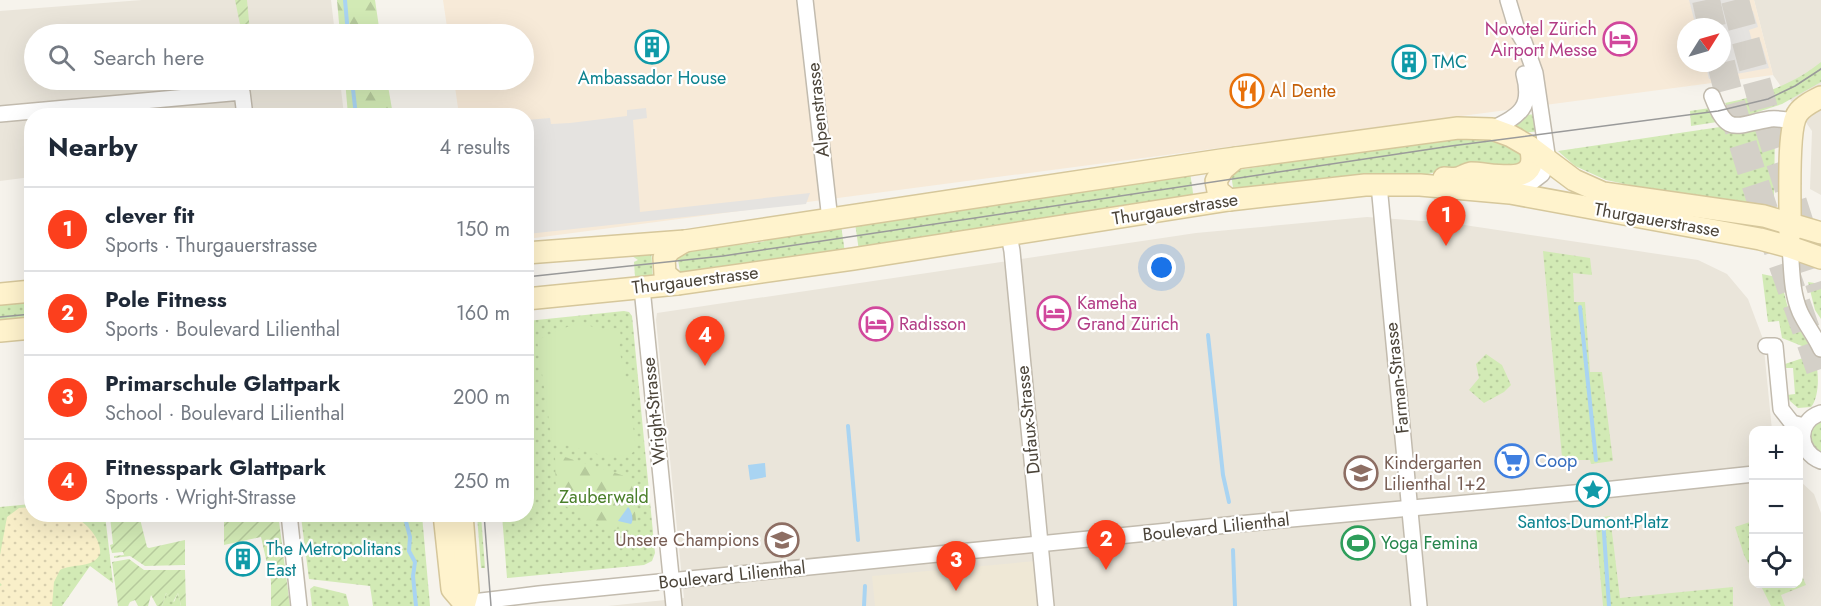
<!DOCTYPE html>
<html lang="en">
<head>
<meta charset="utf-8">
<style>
	body { margin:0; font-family:Jost,sans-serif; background:#f6f6f7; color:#1f2937 }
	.controls { position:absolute; right:18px; bottom:18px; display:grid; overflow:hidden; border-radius:12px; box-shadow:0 6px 24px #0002 }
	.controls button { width:54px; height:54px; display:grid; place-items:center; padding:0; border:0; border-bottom:2px solid #e0e1e3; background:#fff; color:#1f2937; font:30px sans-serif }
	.compass { position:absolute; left:1677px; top:18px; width:54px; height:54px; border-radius:50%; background:#fff; box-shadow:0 6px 24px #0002; rotate:53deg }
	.you { position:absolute; left:1162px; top:268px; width:21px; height:21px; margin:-15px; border:4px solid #fff; border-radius:50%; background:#1a73e8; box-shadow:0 0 0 9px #1a73e833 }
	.badge { display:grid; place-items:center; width:39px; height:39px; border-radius:50%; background:#fc3f1d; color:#fff; font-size:20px; font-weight:700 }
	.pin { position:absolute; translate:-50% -50px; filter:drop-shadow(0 2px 3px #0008) }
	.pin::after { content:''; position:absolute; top:32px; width:21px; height:18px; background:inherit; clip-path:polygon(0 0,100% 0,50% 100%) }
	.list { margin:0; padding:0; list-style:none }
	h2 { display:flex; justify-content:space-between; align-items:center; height:78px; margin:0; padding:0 24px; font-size:26px }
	h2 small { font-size:20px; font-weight:400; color:#747a83 }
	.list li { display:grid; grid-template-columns:39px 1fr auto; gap:18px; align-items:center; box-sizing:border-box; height:84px; padding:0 24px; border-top:2px solid #e0e1e3 }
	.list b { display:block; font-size:22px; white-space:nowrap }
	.list p { margin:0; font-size:20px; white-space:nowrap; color:#747a83 }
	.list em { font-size:20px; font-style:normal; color:#747a83 }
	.icon { flex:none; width:33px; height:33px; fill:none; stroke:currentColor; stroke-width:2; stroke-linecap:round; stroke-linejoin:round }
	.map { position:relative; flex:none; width:1821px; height:606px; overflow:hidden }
	.search { position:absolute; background:#fff; box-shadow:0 6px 24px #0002; left:24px; top:24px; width:510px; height:66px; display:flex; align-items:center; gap:15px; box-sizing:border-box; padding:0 21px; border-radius:33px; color:#747a83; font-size:22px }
	.panel { position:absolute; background:#fff; box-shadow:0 6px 24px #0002; left:24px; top:108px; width:510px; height:414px; border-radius:24px }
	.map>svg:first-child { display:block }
	.residential { fill:#eae5da }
	.commercial { fill:#f7ead8; fill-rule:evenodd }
	.education { fill:#efe8d6 }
	.grass { fill:url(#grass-dots) }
	.forest { fill:url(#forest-firs) }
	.sand { fill:url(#sand-dots) }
	.garden { fill:url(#garden-furrows) }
	.pitch { fill:#d2eab5 }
	.parking { fill:#e5e3e0 }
	.water { fill:#a9d4f2 }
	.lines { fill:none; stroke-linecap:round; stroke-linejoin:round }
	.stream { stroke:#a9d4f2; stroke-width:4 }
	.highway-tunnel { stroke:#d4d0c8; stroke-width:28; stroke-dasharray:28 14; stroke-linecap:butt }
	.street-casing { stroke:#c2bbae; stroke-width:18 }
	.secondary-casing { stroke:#d6c79b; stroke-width:24 }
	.street { stroke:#fff; stroke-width:15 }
	.secondary { stroke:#fff3cd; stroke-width:21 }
	.tram { stroke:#9a9a9a; stroke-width:1.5 }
	.labels { text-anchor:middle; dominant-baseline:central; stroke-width:4.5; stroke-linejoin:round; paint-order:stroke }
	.hotel-label { font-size:18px; fill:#b23c85; stroke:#fff; text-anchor:start }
	.culture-label { font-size:18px; fill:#0d838f; stroke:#fff; text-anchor:start }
	.food-label { font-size:18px; fill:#c56008; stroke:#fff; text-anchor:start }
	.street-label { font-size:18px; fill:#4b4439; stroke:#fff }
	.shop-label { font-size:18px; fill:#366cbe; stroke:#fff; text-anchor:start }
	.education-label { font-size:18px; fill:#785e54; stroke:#fff; text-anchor:start }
	.park-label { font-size:18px; fill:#4a7f2a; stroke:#fff }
	.leisure-label { font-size:18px; fill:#27864d; stroke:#fff; text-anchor:start }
</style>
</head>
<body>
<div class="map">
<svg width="1821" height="606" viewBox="0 0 1821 606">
	<defs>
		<pattern id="grass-dots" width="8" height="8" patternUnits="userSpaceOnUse" patternTransform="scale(1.5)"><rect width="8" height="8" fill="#d2eab5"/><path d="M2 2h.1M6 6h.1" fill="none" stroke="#b6ca9c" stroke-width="1.8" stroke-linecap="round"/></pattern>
		<pattern id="forest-firs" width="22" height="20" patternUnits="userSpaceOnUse" patternTransform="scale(1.5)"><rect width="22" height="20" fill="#d2eab5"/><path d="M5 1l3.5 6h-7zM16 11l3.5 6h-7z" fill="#b6ca9c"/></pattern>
		<pattern id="sand-dots" width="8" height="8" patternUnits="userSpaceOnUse" patternTransform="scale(1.5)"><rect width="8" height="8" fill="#f9efc9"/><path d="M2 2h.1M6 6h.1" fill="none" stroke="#d7cead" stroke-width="1.8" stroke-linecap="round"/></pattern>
		<pattern id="garden-furrows" width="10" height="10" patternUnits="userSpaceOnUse" patternTransform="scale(1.5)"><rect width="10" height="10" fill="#d2eab5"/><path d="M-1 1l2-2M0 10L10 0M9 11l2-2" fill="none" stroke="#b6ca9c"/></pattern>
	</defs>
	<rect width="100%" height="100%" fill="#f6f3ec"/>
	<!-- residential -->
	<g class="residential">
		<path d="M142,0H331L335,34H34V80H340L344,115L32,116L31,177L0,181V11Z"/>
		<path d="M1754,0H1821V195L1810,189L1812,131L1773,75Z"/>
		<path d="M1367,217L1451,223L1698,260L1727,274L1748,299L1763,339L1772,430H1754V584H1798L1799,480L1814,494L1821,513V606H608L684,598L656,320L657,313L1196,233Z"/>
	</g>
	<!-- commercial -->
	<path class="commercial" d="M443,0H1754L1773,75L527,239L526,116L459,115L454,80H524V34H448ZM1686,27H1722V63H1686Z"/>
	<!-- education -->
	<path class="education" d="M1036,561L1040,606H875L872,576Z"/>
	<!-- grass -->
	<g class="grass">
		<path d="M1821,62V82L1782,104L1736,119L1725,103C1760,96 1794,84 1821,62Z"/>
		<path d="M1710,108L1717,122L1691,126L1690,111Z"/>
		<path d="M1537,114L1540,131L1521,133L1509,127L1525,115Z"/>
		<path d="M1720,127L1733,133L1775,128L1774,196L1764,206L1663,196L1634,186L1606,180L1575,166L1558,151Z"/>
		<path d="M1486,137L1522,150V168L1440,171L1416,177L1234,194L1231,174L1238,170L1348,153L1389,142Z"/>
		<path d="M1190,172L1194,200L859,251L855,223Z"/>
		<path d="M841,225L845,253L681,277L677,254L685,251L762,242L787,233Z"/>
		<path d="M651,249L653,280L635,277L634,262L638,260L632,256V251Z"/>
		<path d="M1543,251L1590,258L1592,275L1573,273L1574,302H1585L1590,372H1602L1613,461L1591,464L1590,460H1574L1573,466L1563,468Z"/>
		<path d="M1762,274L1781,278C1784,291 1786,305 1792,318C1798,329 1807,339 1812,350C1819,364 1821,395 1811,407L1798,408L1790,401L1787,395L1795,394L1793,368H1784L1785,364L1803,358L1802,346L1782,338L1779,321L1768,322Z"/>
		<path d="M1808,282L1821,284V319L1815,310Z"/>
		<path d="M31,297V322L0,325V300Z"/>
		<path d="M624,311L629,312L632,316L655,553L652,561L644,565L507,578L502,515L526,514L527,321Z"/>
		<path d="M1486,354L1502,365L1511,385L1504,392L1484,403L1469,390L1479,378L1476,364Z"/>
		<path d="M1821,419V454L1810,445C1808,431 1810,428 1821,419Z"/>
		<path d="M31,504L32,514L105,515L113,583L90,566L62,606H0V507Z"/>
		<path d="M319,514L422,515L430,606H373L370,586L309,579L301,517Z"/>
		<path d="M477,515H481L485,568H481Z"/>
		<path d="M1610,516L1620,598L1733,587V606H1603L1595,518Z"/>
		<path d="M1753,521H1754L1753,572L1744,555L1735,527Z"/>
		<path d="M1799,569L1806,585L1781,595L1785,606H1771L1760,584H1798Z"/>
		<path d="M314,586L346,594L349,606H312L310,589Z"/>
		<path d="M166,593L174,602L178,593L181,606H162Z"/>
	</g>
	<!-- forest -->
	<g class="forest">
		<path d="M337,0H375L380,34H340Z"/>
		<path d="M345,80H387L393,115H348Z"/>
		<path d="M555,454L631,478L637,528L606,529L556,501Z"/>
	</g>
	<!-- sand -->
	<path class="sand" d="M31,507L32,514C43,514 59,512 70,515C84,520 102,538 100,554C93,569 73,563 60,570L54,582L52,606H0V586L2,585L0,583V555L7,517L19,508Z"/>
	<!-- garden -->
	<g class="garden">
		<path d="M235,0H247L250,32L253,34H248L247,30L244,31V34H242Z"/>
		<path d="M122,515H139L147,547L149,548L185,540V565L145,566L130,556L114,558V556L124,555L123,552L112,553L110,545L113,544L110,517Z"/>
		<path d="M224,515H269L270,522L279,521L290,606H271V581L261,537L224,545Z"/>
		<path d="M129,559L144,570H185L186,606H181L178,593L173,602L166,593L162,606H157L151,595L148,606H138L135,600L130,602L128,606H118L112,562Z"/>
	</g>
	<!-- pitch -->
	<path class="pitch" d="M581,321L598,330L620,328L621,341L619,348L625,376L632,386L631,409L636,449L629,456L601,455L552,441L537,340Z"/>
	<!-- parking -->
	<g class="parking">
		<path d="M1689,0H1742L1746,13L1753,11L1758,27L1749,30L1753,44L1761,42L1769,68L1709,79L1705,63H1722V27H1696Z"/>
		<path d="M646,108L647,118L633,120L640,212L810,193L806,204L527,234V120L550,118L551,124L570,123L627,116V110Z"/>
	</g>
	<!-- water -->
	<g class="water">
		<path d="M765,463L766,477L750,480L748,465Z"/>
		<path d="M628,507C632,511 634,520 631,524L618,521Z"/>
	</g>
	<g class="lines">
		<!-- stream -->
		<g class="stream">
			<path d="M345,0L348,34"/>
			<path d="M352,80L356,116"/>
			<path d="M1580,307L1596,460"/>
			<path d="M1208,335L1223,475L1229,502"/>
			<path d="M848,426L858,540"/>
			<path d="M404,514L410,537L409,551L415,562L413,576L416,606"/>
			<path d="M1603,519L1609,606"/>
			<path d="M1233,550L1235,606"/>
			<path d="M864,606L865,586"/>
		</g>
		<!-- highway-tunnel -->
		<g class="highway-tunnel">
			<path d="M1706,0L1712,27"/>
			<path d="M1735,0L1769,128L1821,289"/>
			<path d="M1721,63C1746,168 1785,270 1821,372"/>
		</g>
		<!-- street casing -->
		<g class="street-casing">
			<g id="street">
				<path d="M805,0L830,220"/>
				<path d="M1712,96C1728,137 1734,125 1770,119C1778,118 1786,120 1793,121"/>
				<path d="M0,114L242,92L245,116"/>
				<path d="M1492,129C1520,115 1533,108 1524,74"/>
				<path d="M1505,184L1521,185L1529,184L1542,174L1548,161L1535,73L1524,42L1517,30L1508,0"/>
				<path d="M1379,185L1419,606"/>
				<path d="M1009,235L1012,251L1046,606"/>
				<path d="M1790,247C1792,269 1791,291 1800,312C1806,325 1815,336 1821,349"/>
				<path d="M642,288L674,606"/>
				<path d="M1766,346H1775L1781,409L1792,423L1804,426"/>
				<path d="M1821,413C1796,421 1797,452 1821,461"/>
				<path d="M289,514L299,606"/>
				<path d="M464,603L539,594L1238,524L1585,492L1754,474"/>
			</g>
		</g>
		<!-- secondary casing -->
		<g class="secondary-casing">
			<g id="secondary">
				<path d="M1444,178C1448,178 1454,179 1458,178C1463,177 1466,174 1471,173C1493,173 1542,189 1530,147"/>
				<path d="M1229,200L1218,191L1216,181L1223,169L1236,158"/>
				<path d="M1790,234C1791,210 1786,128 1798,113C1803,106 1813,101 1821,97"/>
				<path d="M526,253L685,241L1221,160L1458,128L1492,129L1511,136L1530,147L1574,180L1603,193L1764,216L1821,233"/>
				<path d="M677,284L665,274L664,258L670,250L685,241"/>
				<path d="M0,294L32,291"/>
				<path d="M526,299L677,284L853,259L1229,200L1365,185H1420L1510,193L1760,239L1790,247L1821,258"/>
				<path d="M0,331L32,328"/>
				<path d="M444,514L452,589L464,603"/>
				<path d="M462,514L468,591L464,606"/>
			</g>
		</g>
		<!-- street -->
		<use href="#street" class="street"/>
		<!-- secondary -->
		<use href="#secondary" class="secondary"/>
		<!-- tram -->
		<g class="tram">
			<path d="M526,277L723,256L1451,146L1718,111L1768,99L1795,86L1821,69"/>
			<path d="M0,317L32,314"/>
			<path d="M484,514L491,606"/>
		</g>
	</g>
	<!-- icons -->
	<defs>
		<g id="hotel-ring" transform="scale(1.725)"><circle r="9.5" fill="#fff" stroke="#d1479c" stroke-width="1.5"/><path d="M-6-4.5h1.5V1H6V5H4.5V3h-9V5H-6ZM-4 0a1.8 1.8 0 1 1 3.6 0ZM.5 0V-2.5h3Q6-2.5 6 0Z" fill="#d1479c"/></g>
		<g id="building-ring" transform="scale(1.725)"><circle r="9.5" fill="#fff" stroke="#0f9aa8" stroke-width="1.5"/><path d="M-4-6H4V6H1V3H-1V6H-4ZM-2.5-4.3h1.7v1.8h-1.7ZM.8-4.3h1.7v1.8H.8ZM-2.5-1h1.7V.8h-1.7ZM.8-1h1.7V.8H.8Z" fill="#0f9aa8"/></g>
		<g id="restaurant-ring" transform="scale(1.725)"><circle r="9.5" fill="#fff" stroke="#e8710a" stroke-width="1.5"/><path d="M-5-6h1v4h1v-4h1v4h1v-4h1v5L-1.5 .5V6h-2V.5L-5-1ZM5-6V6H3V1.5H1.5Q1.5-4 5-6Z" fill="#e8710a"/></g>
		<g id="supermarket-ring" transform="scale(1.725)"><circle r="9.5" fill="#fff" stroke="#3f7fe0" stroke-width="1.5"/><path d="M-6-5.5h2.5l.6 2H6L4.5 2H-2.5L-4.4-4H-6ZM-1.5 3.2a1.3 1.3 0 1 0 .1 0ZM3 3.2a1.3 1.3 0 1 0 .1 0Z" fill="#3f7fe0"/></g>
		<g id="school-ring" transform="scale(1.725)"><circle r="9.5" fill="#fff" stroke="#8d6e63" stroke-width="1.5"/><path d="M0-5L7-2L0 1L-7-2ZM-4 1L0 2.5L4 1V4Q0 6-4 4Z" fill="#8d6e63"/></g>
		<g id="sight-ring" transform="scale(1.725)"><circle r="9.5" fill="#fff" stroke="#0f9aa8" stroke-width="1.5"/><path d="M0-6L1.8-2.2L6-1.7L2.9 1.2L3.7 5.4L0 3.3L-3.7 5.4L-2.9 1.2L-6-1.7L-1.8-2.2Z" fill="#0f9aa8"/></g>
		<g id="stadium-ring" transform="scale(1.725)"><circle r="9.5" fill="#fff" stroke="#2e9e5b" stroke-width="1.5"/><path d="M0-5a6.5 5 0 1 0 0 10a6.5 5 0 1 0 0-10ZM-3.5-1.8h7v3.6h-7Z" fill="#2e9e5b"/></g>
	</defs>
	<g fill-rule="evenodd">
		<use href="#hotel-ring" x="1620" y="39"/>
		<use href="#building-ring" x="652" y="47"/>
		<use href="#building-ring" x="1409" y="62"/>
		<use href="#restaurant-ring" x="1247" y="91"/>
		<use href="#hotel-ring" x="1054" y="313"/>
		<use href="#hotel-ring" x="876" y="324"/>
		<use href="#supermarket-ring" x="1512" y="461"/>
		<use href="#school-ring" x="1361" y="473"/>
		<use href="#sight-ring" x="1593" y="490"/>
		<use href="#school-ring" x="782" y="540"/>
		<use href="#stadium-ring" x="1358" y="543"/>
		<use href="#building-ring" x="243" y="559"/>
	</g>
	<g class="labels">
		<!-- hotel labels -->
		<g class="hotel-label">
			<text x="1597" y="29" text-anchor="end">Novotel Zürich<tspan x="1597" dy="21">Airport Messe</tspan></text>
			<text x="1077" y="303">Kameha<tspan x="1077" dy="21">Grand Zürich</tspan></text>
			<text x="899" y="324">Radisson</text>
		</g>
		<!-- culture labels -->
		<g class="culture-label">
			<text x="1432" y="62">TMC</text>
			<text x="652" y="78" text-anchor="middle">Ambassador House</text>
			<text x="1593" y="522" text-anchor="middle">Santos-Dumont-Platz</text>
			<text x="266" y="549">The Metropolitans<tspan x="266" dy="21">East</tspan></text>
		</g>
		<!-- food labels -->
		<g class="food-label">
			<text x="1270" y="91">Al Dente</text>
		</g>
		<!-- street labels -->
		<g class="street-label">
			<text transform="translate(818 110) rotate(-96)">Alpenstrasse</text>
			<text transform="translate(1175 209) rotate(-9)">Thurgauerstrasse</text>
			<text transform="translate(1657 220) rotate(10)">Thurgauerstrasse</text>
			<text transform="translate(695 280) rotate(-7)">Thurgauerstrasse</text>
			<text transform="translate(1397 378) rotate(-96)">Farman-Strasse</text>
			<text transform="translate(654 411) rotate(-96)">Wright-Strasse</text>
			<text transform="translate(1028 420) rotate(-96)">Dufaux-Strasse</text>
			<text transform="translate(1216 527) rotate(-6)">Boulevard Lilienthal</text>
			<text transform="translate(732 575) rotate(-6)">Boulevard Lilienthal</text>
		</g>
		<!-- shop labels -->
		<g class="shop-label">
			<text x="1535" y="461">Coop</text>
		</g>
		<!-- education labels -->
		<g class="education-label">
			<text x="1384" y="463">Kindergarten<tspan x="1384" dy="21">Lilienthal 1+2</tspan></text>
			<text x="759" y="540" text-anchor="end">Unsere Champions</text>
		</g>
		<!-- park labels -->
		<g class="park-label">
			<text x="604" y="497">Zauberwald</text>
		</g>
		<!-- leisure labels -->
		<g class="leisure-label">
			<text x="1381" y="543">Yoga Femina</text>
		</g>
	</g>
</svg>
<div class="controls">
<button>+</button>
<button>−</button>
<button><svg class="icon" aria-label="locate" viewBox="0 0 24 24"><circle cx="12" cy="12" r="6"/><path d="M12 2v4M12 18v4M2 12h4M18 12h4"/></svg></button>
</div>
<svg class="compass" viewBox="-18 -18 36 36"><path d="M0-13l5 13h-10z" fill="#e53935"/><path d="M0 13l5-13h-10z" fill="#747a83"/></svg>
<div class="you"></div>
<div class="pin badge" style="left:1446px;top:246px">1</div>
<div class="pin badge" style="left:1106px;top:570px">2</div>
<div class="pin badge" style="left:956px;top:591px">3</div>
<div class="pin badge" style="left:705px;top:366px">4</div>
<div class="search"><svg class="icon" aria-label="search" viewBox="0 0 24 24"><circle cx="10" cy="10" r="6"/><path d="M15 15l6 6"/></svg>Search here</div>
<section class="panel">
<h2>Nearby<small>4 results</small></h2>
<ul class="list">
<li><span class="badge">1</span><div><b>clever fit</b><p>Sports · Thurgauerstrasse</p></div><em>150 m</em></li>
<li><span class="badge">2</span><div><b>Pole Fitness</b><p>Sports · Boulevard Lilienthal</p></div><em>160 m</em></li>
<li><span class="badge">3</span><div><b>Primarschule Glattpark</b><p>School · Boulevard Lilienthal</p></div><em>200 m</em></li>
<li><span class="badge">4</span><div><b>Fitnesspark Glattpark</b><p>Sports · Wright-Strasse</p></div><em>250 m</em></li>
</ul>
</section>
</div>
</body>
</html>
